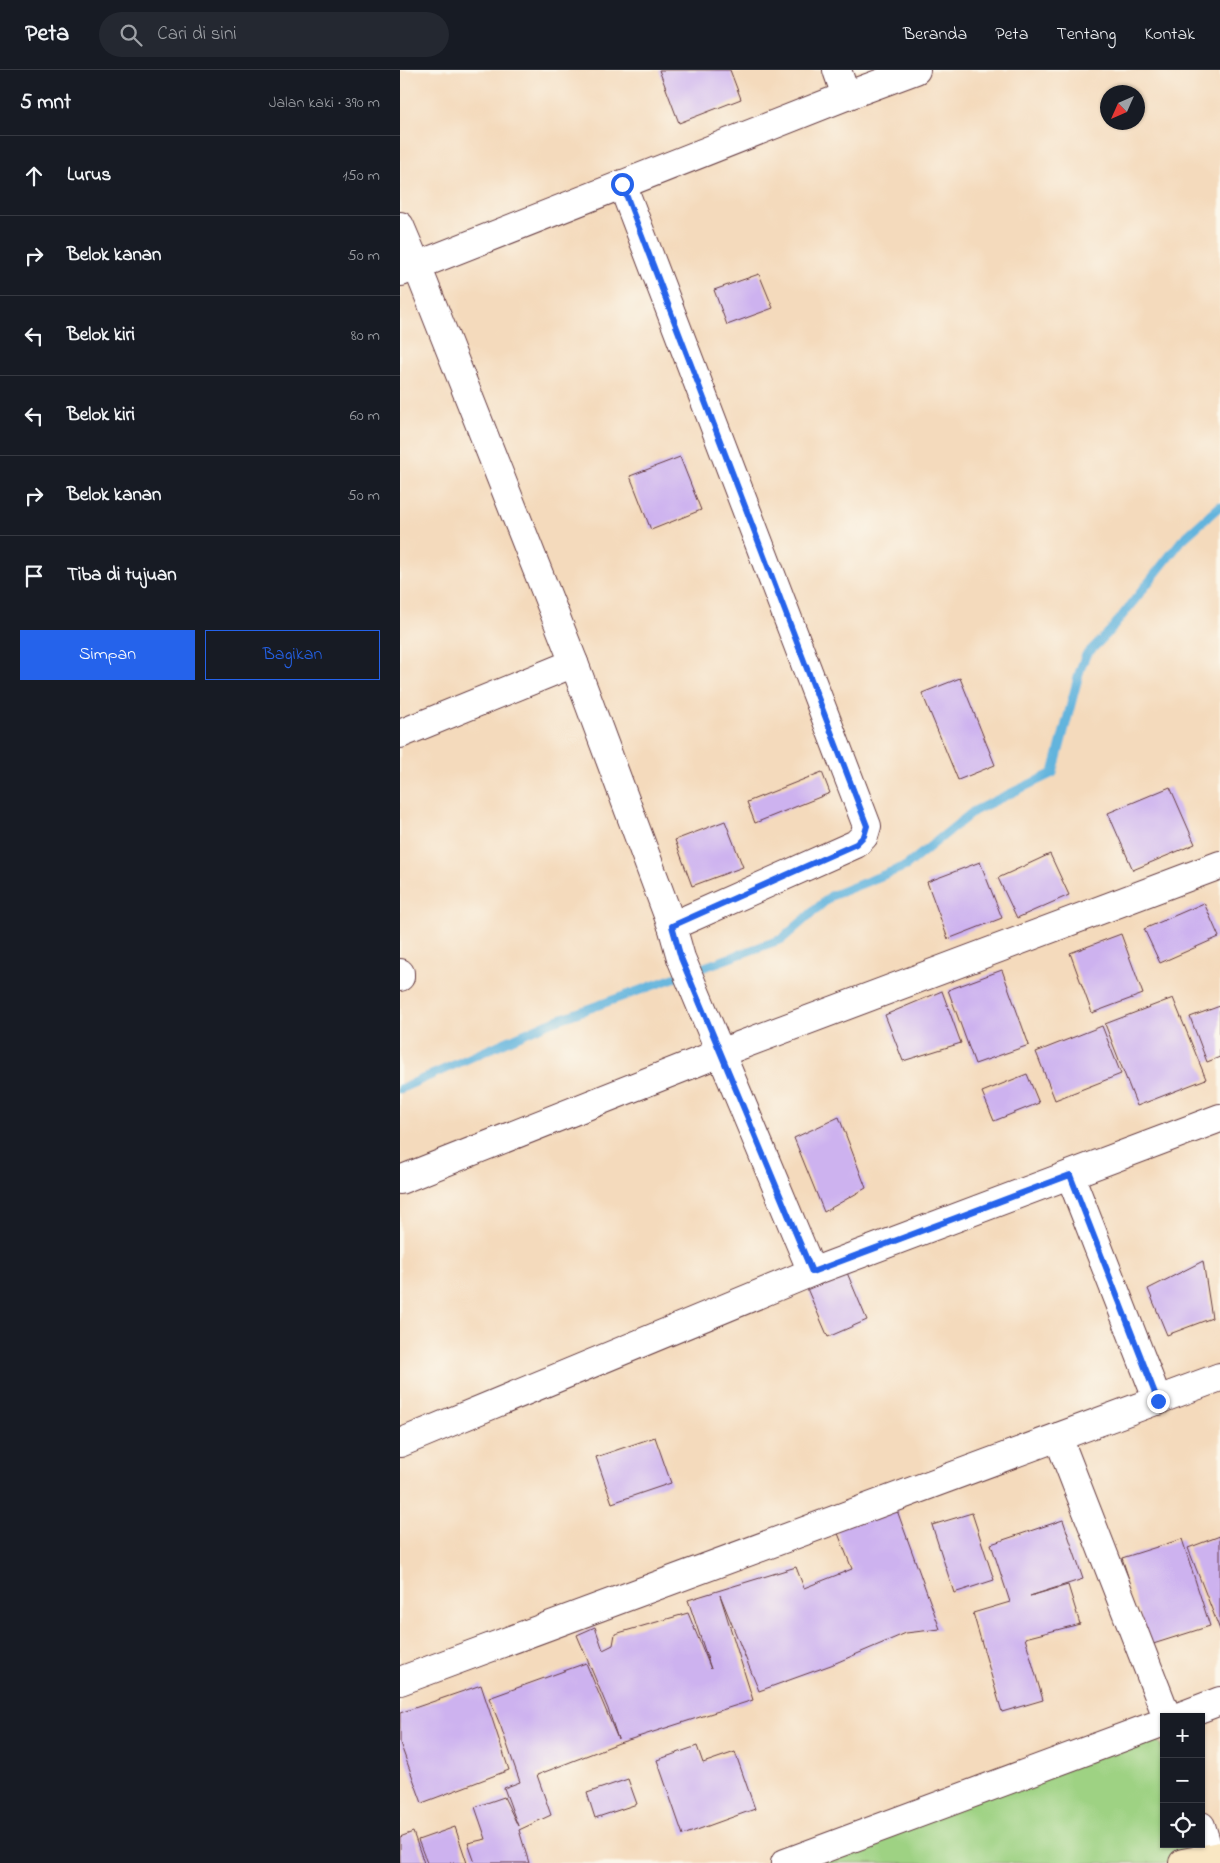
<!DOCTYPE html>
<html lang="id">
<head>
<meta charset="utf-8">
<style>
	body { margin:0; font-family:"Indie Flower",sans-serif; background:#242831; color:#f1f3f6 }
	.controls { position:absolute; right:15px; bottom:15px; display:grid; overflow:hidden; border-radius:0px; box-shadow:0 1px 4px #0004 }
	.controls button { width:45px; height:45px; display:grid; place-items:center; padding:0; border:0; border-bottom:1px solid #363941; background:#171b24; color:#f1f3f6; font:25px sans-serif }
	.compass { position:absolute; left:700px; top:15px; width:45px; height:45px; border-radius:50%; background:#171b24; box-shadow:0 1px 4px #0004; rotate:225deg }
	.stop { position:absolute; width:15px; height:15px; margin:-11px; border:4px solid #2563eb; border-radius:50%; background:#fff }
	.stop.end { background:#2563eb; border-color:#fff; box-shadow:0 1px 5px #0008 }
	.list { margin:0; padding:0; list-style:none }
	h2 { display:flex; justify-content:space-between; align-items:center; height:65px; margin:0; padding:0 20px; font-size:21px }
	h2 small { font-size:16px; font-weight:400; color:#9ea1a6 }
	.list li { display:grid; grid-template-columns:32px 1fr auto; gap:15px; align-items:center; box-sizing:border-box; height:80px; padding:0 20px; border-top:1px solid #363941 }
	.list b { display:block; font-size:19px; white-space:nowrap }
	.list em { font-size:16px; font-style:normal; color:#9ea1a6 }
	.actions { display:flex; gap:10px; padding:15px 20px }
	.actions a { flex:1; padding:11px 0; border:1px solid #2563eb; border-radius:0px; text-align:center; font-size:18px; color:#2563eb }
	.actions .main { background:#2563eb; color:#fff }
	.icon { flex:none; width:28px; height:28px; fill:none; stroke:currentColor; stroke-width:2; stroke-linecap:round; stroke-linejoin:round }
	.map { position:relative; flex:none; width:820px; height:1793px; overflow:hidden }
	header { display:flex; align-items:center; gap:30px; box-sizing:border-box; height:70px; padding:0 25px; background:#171b24; border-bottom:1px solid #363941 }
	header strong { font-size:24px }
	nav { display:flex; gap:28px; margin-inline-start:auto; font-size:18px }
	.search { width:350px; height:45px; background:#242831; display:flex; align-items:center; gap:12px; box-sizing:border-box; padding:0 18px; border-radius:28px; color:#9ea1a6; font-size:19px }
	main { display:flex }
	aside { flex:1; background:#171b24 }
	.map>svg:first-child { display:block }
	.green { fill:#9ed283; stroke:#747857 }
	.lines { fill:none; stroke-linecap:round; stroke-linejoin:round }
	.stream { stroke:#62b4dd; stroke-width:9 }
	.building { fill:#cdb2ef }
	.minor-casing { stroke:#643b41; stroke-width:30 }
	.secondary-casing { stroke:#643b41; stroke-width:30 }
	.minor { stroke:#fff; stroke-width:28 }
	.secondary { stroke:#f9e7c3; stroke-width:28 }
	.route { stroke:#2563eb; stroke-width:6 }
</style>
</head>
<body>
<header>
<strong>Peta</strong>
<div class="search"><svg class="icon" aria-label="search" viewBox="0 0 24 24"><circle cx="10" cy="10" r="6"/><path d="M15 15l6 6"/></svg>Cari di sini</div>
<nav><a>Beranda</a><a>Peta</a><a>Tentang</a><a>Kontak</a></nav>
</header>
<main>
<aside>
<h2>5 mnt<small>Jalan kaki · 390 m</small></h2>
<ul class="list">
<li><svg class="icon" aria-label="ahead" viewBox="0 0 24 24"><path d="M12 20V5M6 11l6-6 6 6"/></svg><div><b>Lurus</b></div><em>150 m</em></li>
<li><svg class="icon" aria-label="right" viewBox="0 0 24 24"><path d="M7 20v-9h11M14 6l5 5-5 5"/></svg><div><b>Belok kanan</b></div><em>50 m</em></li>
<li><svg class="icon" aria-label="left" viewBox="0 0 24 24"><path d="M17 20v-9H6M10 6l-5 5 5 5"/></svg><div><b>Belok kiri</b></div><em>80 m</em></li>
<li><svg class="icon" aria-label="left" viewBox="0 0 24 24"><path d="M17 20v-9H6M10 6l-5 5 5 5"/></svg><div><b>Belok kiri</b></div><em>60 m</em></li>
<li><svg class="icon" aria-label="right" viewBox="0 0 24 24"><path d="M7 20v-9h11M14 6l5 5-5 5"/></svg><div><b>Belok kanan</b></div><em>50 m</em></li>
<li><svg class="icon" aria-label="arrive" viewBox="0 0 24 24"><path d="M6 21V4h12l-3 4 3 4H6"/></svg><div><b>Tiba di tujuan</b></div></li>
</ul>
<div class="actions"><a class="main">Simpan</a><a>Bagikan</a></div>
</aside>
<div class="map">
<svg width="820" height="1793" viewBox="0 0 820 1793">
	<rect width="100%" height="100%" fill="#fbf7ec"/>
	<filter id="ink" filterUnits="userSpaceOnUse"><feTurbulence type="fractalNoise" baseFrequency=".02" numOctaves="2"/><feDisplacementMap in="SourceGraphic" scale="10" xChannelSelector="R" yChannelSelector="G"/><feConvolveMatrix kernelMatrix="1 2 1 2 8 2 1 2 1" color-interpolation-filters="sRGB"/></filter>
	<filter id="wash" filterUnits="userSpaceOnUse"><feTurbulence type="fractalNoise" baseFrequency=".0096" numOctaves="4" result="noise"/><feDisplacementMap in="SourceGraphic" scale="20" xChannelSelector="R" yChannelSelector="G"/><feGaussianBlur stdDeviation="1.12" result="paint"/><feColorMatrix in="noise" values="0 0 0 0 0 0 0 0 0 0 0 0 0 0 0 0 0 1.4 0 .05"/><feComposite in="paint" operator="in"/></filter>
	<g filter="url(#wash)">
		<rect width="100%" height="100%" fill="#f4dabc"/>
		<!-- green -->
		<path class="green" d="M754,1667L761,1675L764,1684V1774H795L798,1784L763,1793H398Z"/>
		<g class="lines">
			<!-- stream -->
			<path class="stream" d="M0,1019L146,954L382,869L431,826L506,796L574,741L653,703L680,600L686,585L710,561L782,470L820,436"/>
		</g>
		<g id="blocks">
			<!-- building -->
			<g class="building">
				<path d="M259,0H330L341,29L279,53Z"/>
				<path d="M359,204L373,238L327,255L314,220Z"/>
				<path d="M280,387L301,440L251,460L230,406Z"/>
				<path d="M560,608L595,695L558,710L522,623Z"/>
				<path d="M422,702L430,723L355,753L347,732Z"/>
				<path d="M770,717L795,774L733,800L708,743Z"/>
				<path d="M325,751L343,797L292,816L275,770Z"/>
				<path d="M650,784L669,825L617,848L598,808Z"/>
				<path d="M580,792L602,848L548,869L527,812Z"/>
				<path d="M804,833L819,867L760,893L744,859Z"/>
				<path d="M721,864L743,924L692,943L670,883Z"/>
				<path d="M602,900L629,975L575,994L548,920Z"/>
				<path d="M542,921L561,973L503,991L485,945Z"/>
				<path d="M773,928L806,1009L737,1036L705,954Z"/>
				<path d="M820,936V987L807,992L790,947Z"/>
				<path d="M702,956L721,1004L655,1030L636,982Z"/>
				<path d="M627,1004L639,1033L594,1051L582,1022Z"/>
				<path d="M439,1047L466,1118L424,1142L394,1068Z"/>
				<path d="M803,1191L812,1248L767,1265L748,1219Z"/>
				<path d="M445,1198L467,1250L428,1267L405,1214Z"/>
				<path d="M255,1367L271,1413L212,1433L196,1387Z"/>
				<path d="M494,1432L540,1559L506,1563L431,1595L359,1621L320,1525L353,1630L219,1673L137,1705L151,1745L119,1760L129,1793H75L68,1773L86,1769L75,1737L104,1727L118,1756L104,1718L120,1712L101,1657L89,1628L186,1593L218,1669L208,1639L177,1565L195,1557L203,1580L213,1575L215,1564L288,1543L311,1599L288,1530L396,1497L404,1518L452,1499L434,1453Z"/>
				<path d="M572,1443L594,1510L554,1523L532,1455Z"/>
				<path d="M663,1450L683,1509L630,1526L668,1515L680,1554L625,1568L643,1630L602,1642L573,1543L610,1532L591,1474Z"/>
				<path d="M820,1466V1560L788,1478Z"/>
				<path d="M782,1469L810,1556L750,1575L722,1488Z"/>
				<path d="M81,1615L109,1700L22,1733L0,1673V1643Z"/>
				<path d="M297,1676L303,1693L335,1682L355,1739L283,1765L257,1690Z"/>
				<path d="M228,1709L237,1734L195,1748L187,1723Z"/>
				<path d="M55,1757L67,1793H27L18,1770Z"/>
				<path d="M13,1762L24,1793H0V1767Z"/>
			</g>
		</g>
	</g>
	<g filter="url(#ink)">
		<use href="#blocks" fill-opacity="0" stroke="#643b41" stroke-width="1"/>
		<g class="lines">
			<!-- minor casing -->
			<g class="minor-casing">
				<g id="minor">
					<path d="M437,0L446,26"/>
					<path d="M222,114L467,756L464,766L456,774L272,856"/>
					<path d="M0,156L17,196L174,593L272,856L281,888L412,1202"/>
					<path d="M1,202L446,26L516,0"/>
					<path d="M0,664L174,593"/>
					<path d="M0,903V907"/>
					<path d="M670,1105L758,1331"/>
					<path d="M0,1110L320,983L820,795"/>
					<path d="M658,1367L767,1647"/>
					<path d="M0,1373L412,1202L820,1048"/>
					<path d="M0,1611L820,1307"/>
					<path d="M778,1647L820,1631"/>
					<path d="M801,1756L811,1788"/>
					<path d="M385,1793L764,1652"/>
				</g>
			</g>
			<!-- secondary casing -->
			<g class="secondary-casing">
				<path id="secondary" d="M783,1793L820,1786"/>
			</g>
			<!-- minor -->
			<use href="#minor" class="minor"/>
			<!-- secondary -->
			<use href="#secondary" class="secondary"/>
		</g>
	</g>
	<g class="lines" filter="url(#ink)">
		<!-- route -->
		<path class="route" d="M222,114L467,756L464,766L456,774L272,856L281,888L412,1202L670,1105L758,1331"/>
	</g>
</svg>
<div class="controls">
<button>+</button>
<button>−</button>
<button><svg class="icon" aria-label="locate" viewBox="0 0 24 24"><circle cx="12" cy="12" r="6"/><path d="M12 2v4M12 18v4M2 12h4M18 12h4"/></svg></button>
</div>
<svg class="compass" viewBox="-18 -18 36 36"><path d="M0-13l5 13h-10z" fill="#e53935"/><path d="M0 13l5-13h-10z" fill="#9ea1a6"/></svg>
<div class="stop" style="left:222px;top:114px"></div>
<div class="stop end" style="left:758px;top:1331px"></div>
</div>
</main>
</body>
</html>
